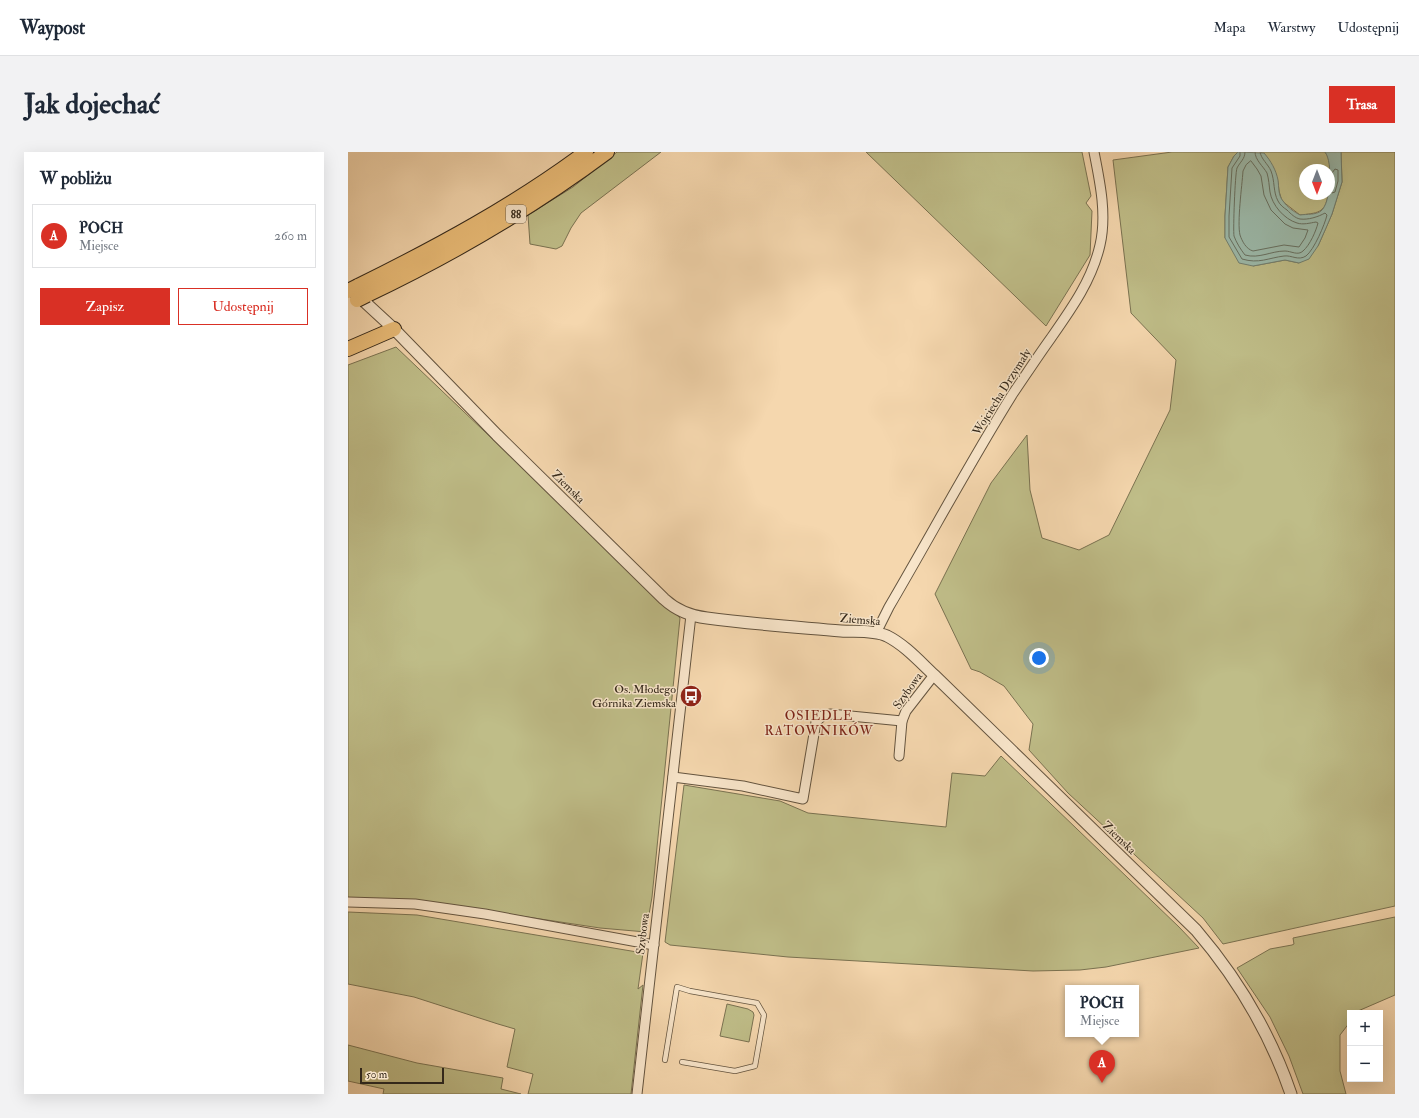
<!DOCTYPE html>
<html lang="pl">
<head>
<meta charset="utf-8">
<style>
	body { margin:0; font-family:"IM FELL Double Pica",serif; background:#f2f2f3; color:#1f2937 }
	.controls { position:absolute; right:12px; bottom:12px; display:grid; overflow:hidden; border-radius:0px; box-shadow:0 4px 16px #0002 }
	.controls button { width:36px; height:36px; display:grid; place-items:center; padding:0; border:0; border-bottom:1px solid #e0e1e3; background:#fff; color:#1f2937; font:20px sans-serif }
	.compass { position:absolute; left:951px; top:12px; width:36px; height:36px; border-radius:50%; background:#fff; box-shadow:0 4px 16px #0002; rotate:180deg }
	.scale { position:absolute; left:12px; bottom:10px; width:84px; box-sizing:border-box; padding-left:4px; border:2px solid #34281a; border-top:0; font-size:11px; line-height:14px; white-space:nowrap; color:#34281a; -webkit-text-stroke:3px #f8e5ca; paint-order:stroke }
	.you { position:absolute; left:691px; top:506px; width:14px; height:14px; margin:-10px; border:3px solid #fff; border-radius:50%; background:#1a73e8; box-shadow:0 0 0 6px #1a73e833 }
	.badge { display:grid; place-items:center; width:26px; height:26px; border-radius:50%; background:#d93025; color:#fff; font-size:13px; font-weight:700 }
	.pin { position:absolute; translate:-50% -33px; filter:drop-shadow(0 1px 2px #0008) }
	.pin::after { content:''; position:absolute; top:21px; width:14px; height:12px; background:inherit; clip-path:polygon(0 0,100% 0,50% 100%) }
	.popup { position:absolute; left:717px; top:833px; width:74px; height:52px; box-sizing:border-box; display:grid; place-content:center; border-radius:0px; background:#fff; filter:drop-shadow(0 1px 3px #0005); font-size:13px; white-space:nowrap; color:#747a83 }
	.popup b { font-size:15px; color:#1f2937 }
	.popup::after { content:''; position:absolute; left:50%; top:100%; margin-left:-8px; border:8px solid transparent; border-top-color:#fff }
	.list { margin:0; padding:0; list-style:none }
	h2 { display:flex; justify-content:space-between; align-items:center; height:52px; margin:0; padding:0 16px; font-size:17px }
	h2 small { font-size:13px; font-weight:400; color:#747a83 }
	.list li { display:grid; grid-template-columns:26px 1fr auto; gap:12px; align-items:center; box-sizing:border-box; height:64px; margin:0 8px 8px; padding:0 8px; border:1px solid #e0e1e3; border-radius:0px }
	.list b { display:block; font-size:15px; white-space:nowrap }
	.list p { margin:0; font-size:13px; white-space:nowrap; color:#747a83 }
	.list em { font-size:13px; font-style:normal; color:#747a83 }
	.actions { display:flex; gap:8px; padding:12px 16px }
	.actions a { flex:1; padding:9px 0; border:1px solid #d93025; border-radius:0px; text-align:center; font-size:14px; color:#d93025 }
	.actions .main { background:#d93025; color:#fff }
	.map { position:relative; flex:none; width:1047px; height:942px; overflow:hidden; border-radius:0px }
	header { display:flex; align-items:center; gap:24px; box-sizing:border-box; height:56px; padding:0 20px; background:#fff; border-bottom:1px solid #e0e1e3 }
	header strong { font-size:19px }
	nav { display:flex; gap:22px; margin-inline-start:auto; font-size:14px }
	.intro { display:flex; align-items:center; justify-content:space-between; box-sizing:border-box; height:96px; padding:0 24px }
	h1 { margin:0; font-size:28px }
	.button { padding:10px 18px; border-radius:0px; background:#d93025; color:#fff; font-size:14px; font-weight:700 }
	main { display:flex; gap:24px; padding:0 24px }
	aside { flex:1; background:#fff; border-radius:0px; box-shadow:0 4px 16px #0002 }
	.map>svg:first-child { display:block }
	.green { fill:#bfbd88; stroke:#7a7251 }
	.water { fill:#9cbaab; stroke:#728071 }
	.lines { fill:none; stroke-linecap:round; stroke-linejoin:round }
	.shore { stroke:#687162; stroke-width:1 }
	.service-casing { stroke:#64543f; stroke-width:6 }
	.minor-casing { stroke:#64543f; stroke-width:11 }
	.tertiary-casing { stroke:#64543f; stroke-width:13 }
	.primary-casing { stroke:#34281a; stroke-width:16 }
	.service { stroke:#f8e5ca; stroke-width:4.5 }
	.minor { stroke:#f8e5ca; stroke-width:9 }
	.tertiary { stroke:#f8e5ca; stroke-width:11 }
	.primary { stroke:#eabc77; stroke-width:14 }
	.primary-bridge-casing { stroke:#34281a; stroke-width:16; stroke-linecap:butt }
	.primary-bridge { stroke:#eabc77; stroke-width:14 }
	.labels { text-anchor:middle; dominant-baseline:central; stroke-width:3; stroke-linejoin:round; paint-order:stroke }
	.shield { fill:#f8e5ca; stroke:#6f614f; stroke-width:1 }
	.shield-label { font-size:11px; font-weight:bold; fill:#34281a }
	.street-label { font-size:12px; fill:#34281a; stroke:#f8e5ca }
	.poi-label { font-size:12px; fill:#34281a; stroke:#f8e5ca; text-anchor:end }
	.neighbourhood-label { font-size:13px; letter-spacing:1px; fill:#7a1f14; stroke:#f8e5ca }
</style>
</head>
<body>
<header>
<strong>Waypost</strong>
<nav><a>Mapa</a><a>Warstwy</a><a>Udostępnij</a></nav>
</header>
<div class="intro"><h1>Jak dojechać</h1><a class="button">Trasa</a></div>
<main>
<aside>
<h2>W pobliżu<small></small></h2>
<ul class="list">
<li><span class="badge">A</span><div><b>POCH</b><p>Miejsce</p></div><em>260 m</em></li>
</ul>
<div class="actions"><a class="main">Zapisz</a><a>Udostępnij</a></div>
</aside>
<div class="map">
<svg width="1047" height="942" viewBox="0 0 1047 942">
	<rect width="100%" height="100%" fill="#f5d7ae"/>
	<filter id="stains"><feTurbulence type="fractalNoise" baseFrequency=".005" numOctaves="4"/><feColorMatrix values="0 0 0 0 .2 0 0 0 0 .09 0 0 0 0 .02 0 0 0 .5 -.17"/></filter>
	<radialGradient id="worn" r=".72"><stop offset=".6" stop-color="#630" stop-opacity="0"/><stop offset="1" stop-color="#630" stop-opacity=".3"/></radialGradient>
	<!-- green -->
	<g class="green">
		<path d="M269,0H313L233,61L223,76L214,94L208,97L182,92L180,63L225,35Z"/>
		<path d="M518,0H734L743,44L738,51L744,59L742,103L698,174Z"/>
		<path d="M824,0H890L886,4L880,15L877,64V86L905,114L937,108L951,111L970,94L984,62L994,30L993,0H1047V754L875,792L855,766L720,641L681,598L685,572L656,534L632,520L623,517L587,442L643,331L679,283L682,338L694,386L731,398L761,383L822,258L828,208L783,161L765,8Z"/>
		<path d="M913,0H977C985,9 982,24 981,35V18H957V42H980C978,62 968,61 952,63L934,49L931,39L930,30Z"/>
		<path d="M48,195L332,466L304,745L298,780L252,776L100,753L0,747V213Z"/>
		<path d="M653,604L831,775L851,796L758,815L732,818L685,819L440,805L322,793L317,790L336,633L432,649L460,661L598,675L604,621L637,624Z"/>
		<path d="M0,760L69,763L295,801L290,837L295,833L283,942H180L185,922L159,915L167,877L150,872L66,845L0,832Z"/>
		<path d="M1047,765V843L1010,859L1009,861H1002V870L992,883V919L998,942H955L941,904L922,865L889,816L922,797L944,793L946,792L945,786Z"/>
		<path d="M379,852L400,857L405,860L406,863L401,890L372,884Z"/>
		<path d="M0,893L69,911L155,926L153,937L173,942H35L36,937L0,929Z"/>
	</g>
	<!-- water -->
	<path class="water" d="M890,0L916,1C923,9 928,18 930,28C931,35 930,43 935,49C939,55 946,60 952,63C959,62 968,63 973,59C983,51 985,10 977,0H993L994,30L984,62L978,76L970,94L961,107L951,111L937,108L905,114L891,111L877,86V64L880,15L886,4Z"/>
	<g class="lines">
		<!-- shore -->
		<g class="shore">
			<path d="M892,0V4L884,16L881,64V85L894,107C911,112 920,106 936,104C944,103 950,109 958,104C966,98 977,72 979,63L977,61C970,65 960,68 952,67C947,66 943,62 939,58C936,56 932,53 930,49C925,40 927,29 923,19C920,12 913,7 912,0"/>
			<path d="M897,0C897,7 892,10 889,16C887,22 885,78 886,84C888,90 893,98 897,103C911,107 923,99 937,99C943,99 950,104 955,99C962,93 968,79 970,71L968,70C962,71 955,73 949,71C936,67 924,53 922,40C921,33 921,28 919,21C915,14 907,8 907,0"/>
			<path d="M903,9L909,17L913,24L916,43L923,58L937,72L945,76L960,78L957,86L951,95L936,93L905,99C898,97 894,89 892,83C889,70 894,34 895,19L898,13Z"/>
			<path d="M981,22L984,21L987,17L990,18V29L987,40L984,41L981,38"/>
		</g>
		<!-- service casing -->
		<g class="service-casing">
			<path id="service" d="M317,908L329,835L342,839L409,851L416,863L407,914L387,919L334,910"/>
		</g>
		<!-- minor casing -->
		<g class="minor-casing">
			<g id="minor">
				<path d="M528,481L541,455C582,385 621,312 664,243C677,224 690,204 703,186C724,156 744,128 752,93C759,63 752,30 746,0"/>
				<path d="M551,604L554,569"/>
				<path d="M325,625L395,634L455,647L468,570L474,564L482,562L554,569L558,559L586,523"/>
				<path d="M0,750L67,752L137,762L306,793"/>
				<path d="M289,942L343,463"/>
			</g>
		</g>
		<!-- tertiary casing -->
		<g class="tertiary-casing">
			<path id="tertiary" d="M7,141L46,177L149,283L316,447C329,459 342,464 359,466C403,472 448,475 493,479C508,480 526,478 539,484C557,493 572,510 586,523L848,778C890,827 922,881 943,942"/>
		</g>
		<!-- primary casing -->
		<g class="primary-casing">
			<g id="primary">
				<path d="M10,134C89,95 167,53 238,0"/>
				<path d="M19,143C103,103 184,56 259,0"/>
				<path d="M0,197L46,177"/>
			</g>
		</g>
		<!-- service -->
		<use href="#service" class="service"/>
		<!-- minor -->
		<use href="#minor" class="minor"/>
		<!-- tertiary -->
		<use href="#tertiary" class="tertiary"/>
		<!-- primary -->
		<use href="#primary" class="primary"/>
		<!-- primary-bridge casing -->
		<g class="primary-bridge-casing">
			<g id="primary-bridge">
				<path d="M0,139L10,134"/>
				<path d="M9,148L19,143"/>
			</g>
		</g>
		<!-- primary-bridge -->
		<use href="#primary-bridge" class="primary-bridge"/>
	</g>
	<!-- icons -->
	<defs>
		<g id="bus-disc" transform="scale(1.15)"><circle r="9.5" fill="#8f2418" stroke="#f8e5ca"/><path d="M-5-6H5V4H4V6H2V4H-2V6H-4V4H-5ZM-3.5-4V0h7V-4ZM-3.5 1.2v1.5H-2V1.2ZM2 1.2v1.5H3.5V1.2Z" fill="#fff"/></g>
	</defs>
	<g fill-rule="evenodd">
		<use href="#bus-disc" x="343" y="544"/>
	</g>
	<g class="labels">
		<!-- shield labels -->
		<rect class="shield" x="158" y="53" width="20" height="18" rx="3"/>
		<g class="shield-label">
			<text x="168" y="62">88</text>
		</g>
		<!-- street labels -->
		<g class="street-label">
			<text transform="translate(654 240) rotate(-58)">Wojciecha Drzymały</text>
			<text transform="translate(220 335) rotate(45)">Ziemska</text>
			<text transform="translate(512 468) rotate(5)">Ziemska</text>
			<text transform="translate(560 539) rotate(-55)">Szybowa</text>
			<text transform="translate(771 686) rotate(44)">Ziemska</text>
			<text transform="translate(295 782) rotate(-83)">Szybowa</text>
		</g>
		<!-- poi labels -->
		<g class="poi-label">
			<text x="328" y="537">Os. Młodego<tspan x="328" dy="14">Górnika Ziemska</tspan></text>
		</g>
		<!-- neighbourhood labels -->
		<g class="neighbourhood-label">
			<text x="471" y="564">OSIEDLE<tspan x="471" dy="15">RATOWNIKÓW</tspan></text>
		</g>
	</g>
	<rect width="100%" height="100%" filter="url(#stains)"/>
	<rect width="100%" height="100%" fill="url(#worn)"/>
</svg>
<div class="controls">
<button>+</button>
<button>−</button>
</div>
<svg class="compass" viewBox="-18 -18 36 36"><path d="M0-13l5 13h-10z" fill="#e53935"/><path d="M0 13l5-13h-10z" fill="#747a83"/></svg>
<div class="scale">50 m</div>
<div class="you"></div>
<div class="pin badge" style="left:754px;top:931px">A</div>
<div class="popup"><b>POCH</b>Miejsce</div>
</div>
</main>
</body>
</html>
